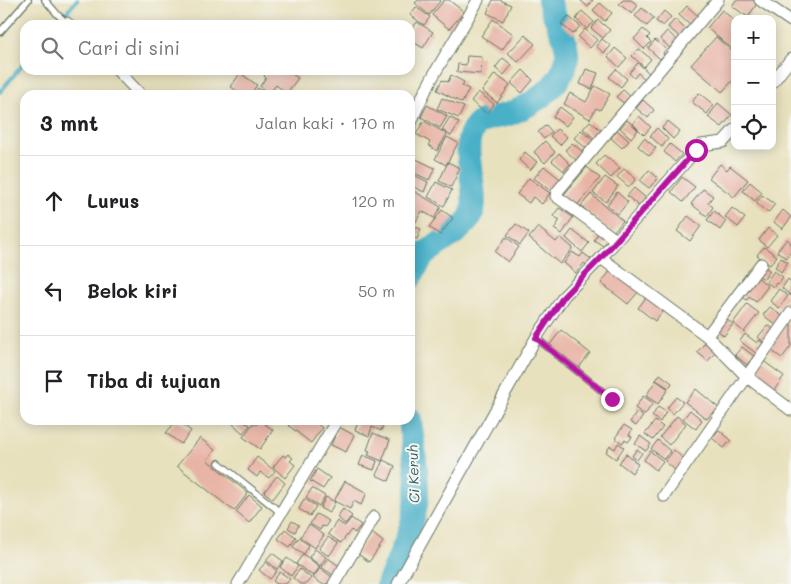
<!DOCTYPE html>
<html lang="id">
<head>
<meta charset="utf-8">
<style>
	body { margin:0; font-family:Mali,sans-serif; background:#f6f6f6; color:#202124 }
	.controls { position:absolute; right:15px; top:15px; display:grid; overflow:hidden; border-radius:10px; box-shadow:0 2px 12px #0003 }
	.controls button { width:45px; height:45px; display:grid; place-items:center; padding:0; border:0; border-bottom:1px solid #e0e0e0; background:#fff; color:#202124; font:25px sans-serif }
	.stop { position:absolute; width:15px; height:15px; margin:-11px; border:4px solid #b5179e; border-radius:50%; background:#fff }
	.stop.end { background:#b5179e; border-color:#fff; box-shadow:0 1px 5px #0008 }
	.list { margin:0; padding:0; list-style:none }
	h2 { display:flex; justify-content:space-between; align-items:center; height:65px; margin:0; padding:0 20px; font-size:21px }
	h2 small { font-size:16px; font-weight:400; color:#757577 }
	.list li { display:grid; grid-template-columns:32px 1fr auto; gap:15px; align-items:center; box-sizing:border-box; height:90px; padding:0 20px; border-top:1px solid #e0e0e0 }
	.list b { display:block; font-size:19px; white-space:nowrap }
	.list em { font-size:16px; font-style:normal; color:#757577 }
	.icon { flex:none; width:28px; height:28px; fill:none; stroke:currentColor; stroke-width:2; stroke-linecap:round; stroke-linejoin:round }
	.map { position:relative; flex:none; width:791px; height:584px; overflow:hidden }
	.search { position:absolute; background:#fff; box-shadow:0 2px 12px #0003; left:20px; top:20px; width:395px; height:55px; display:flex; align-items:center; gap:12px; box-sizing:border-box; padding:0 18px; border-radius:15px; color:#757577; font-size:19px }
	.panel { position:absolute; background:#fff; box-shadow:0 2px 12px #0003; left:20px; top:90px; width:395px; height:335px; border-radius:15px }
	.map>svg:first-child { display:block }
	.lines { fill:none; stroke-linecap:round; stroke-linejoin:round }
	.stream { stroke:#49b0c8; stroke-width:4 }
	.river { stroke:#49b0c8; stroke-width:24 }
	.building { fill:#e8b4a5 }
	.service-casing { stroke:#657664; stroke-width:8 }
	.minor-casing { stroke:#657664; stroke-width:13 }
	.service { stroke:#fff; stroke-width:5.5 }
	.minor { stroke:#fff; stroke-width:11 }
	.route { stroke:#b5179e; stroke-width:6 }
	.labels { text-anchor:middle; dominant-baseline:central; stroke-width:4; stroke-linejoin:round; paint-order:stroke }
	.water-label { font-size:14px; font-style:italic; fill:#2c6060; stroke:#f6f6f2 }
</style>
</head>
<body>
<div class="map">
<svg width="791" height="584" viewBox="0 0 791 584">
	<rect width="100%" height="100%" fill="#f6f6f2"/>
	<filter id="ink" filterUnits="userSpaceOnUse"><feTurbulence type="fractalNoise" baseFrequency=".02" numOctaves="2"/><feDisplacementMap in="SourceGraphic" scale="10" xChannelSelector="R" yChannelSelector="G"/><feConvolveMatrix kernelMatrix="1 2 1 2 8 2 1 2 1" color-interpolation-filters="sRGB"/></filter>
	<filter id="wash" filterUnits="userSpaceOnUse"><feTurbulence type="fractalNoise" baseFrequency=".0096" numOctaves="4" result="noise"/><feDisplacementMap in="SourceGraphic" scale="20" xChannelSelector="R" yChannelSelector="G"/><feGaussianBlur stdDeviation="1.12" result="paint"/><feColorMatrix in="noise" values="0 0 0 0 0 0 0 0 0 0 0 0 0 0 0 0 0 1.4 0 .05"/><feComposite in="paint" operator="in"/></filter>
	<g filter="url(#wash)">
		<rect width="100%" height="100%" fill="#e8e1bd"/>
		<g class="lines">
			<!-- stream -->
			<g class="stream">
				<path d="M56,25L77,0"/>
				<path d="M0,92L25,62"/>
			</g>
			<!-- river -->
			<g class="river">
				<path d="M410,278C414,271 419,261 424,255C436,244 467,229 472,213C480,190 458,145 475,127C484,116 497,118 509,114C533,105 563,85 567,58C568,52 565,41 563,35C559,23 552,13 549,0"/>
				<path d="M388,584C400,556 414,528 417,497C418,471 413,445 410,420"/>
			</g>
		</g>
		<g id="blocks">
			<!-- building -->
			<g class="building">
				<path d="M418,0H441L429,15L415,3Z"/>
				<path d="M444,0H449L464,12L449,29L432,15Z"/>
				<path d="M493,0H500L511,5L503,21L487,13Z"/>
				<path d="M580,0H593L588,7Z"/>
				<path d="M623,0H631L638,5L632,14L619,4Z"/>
				<path d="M736,0H754L758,2L748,17L732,6Z"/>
				<path d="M600,3L612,13L605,21L593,10Z"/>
				<path d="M687,6L698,16L690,25L679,15Z"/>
				<path d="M416,7L430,17L424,25L410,15Z"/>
				<path d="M642,8L654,18L647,26L635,16Z"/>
				<path d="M722,10L735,21V45L732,49L707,28Z"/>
				<path d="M582,11L594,22L587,29L576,19Z"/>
				<path d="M664,11L671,17L663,26L656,21Z"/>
				<path d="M568,16L580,26L573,34L561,24Z"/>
				<path d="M493,19L513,34L502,50L481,36Z"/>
				<path d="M675,19L686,30L680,37L668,27Z"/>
				<path d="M598,20L610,30L603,38L591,28Z"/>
				<path d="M417,22L433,32L423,48L410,40V32Z"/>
				<path d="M585,29L597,40L590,48L578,37Z"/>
				<path d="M643,29L650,35L647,38L651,42L644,49L634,39Z"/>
				<path d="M667,31L678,41L671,49L660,39Z"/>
				<path d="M525,35L535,44L518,62L508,53Z"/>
				<path d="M716,37L735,54V78L722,92L691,65Z"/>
				<path d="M602,39L611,46L604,53L596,46Z"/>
				<path d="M655,40L666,49L663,53L664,55L660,59L648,48Z"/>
				<path d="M615,48L627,58L619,67L608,57Z"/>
				<path d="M639,49L651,59L644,67L632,56Z"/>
				<path d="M467,56L482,57L481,74L457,72L458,64L466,65Z"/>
				<path d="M503,58L512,65L504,75L495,68Z"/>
				<path d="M638,63L650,74L645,79L638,73L634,78L629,73Z"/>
				<path d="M586,69L598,73L592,89L580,84Z"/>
				<path d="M616,69L627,79L621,87L609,77Z"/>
				<path d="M268,70H286L298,78L287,93L276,85L269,94L260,86L266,78L264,76Z"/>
				<path d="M523,70L533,80L522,93L511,83Z"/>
				<path d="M240,73L257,85L250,95H243L231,87Z"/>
				<path d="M495,74L510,85L497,103L482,91Z"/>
				<path d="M451,75L464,82L462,86L469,89L462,103L437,90L442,80L448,82Z"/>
				<path d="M595,86L610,94L600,110L596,108L590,119L564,104L570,93L586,102Z"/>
				<path d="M258,88L269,95H253Z"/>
				<path d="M623,90L631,97L625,104L616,97Z"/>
				<path d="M478,92L494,104L487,114L471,101Z"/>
				<path d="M699,93L714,105L707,114L692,102Z"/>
				<path d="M442,98L464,107L459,118L437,109Z"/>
				<path d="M643,100L654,110L648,118L636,108Z"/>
				<path d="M718,103L732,115L722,127L708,117Z"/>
				<path d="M427,105L447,116L440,128L421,117Z"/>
				<path d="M560,107L573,117L566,126L553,117Z"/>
				<path d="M639,116L651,127L644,135L633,124Z"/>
				<path d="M450,117L459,123L451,136L442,130Z"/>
				<path d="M627,120L638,130L631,138L620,128Z"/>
				<path d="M424,121L447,134L437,151L428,145L430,142L416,134Z"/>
				<path d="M590,121L602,131L595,139L583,129Z"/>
				<path d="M668,121L680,131L673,139L662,128Z"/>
				<path d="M546,125L552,132L544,139L538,132Z"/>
				<path d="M657,128L668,139L662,147L650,136Z"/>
				<path d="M557,129L567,137L560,145L550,136Z"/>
				<path d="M581,130L593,140L586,148L574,138Z"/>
				<path d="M617,130L629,141L622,148L611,138Z"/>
				<path d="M447,137L458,143L446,165L435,159Z"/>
				<path d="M644,138L656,148L649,156L638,146Z"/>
				<path d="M545,141L555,152L545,163L534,152Z"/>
				<path d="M572,143L584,153L577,161L565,150Z"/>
				<path d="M670,144L682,154L675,162L664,152Z"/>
				<path d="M525,152L537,162L530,170L519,160Z"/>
				<path d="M559,153L570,164L564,171L552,161Z"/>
				<path d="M604,155L620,168L611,178L596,164Z"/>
				<path d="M416,159L435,168L429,180L410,171Z"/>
				<path d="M448,162L460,168L451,187L439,181Z"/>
				<path d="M720,164L727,170L730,166L748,180L734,197L709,178Z"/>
				<path d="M544,166L560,179L551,191L534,178Z"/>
				<path d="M587,167L600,178L574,209L561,198Z"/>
				<path d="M624,169L636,179L629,187L617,177Z"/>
				<path d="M649,170L658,178L649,188L640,181Z"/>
				<path d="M414,175L428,182L424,192L410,185Z"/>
				<path d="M605,177L618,186L606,202L593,193Z"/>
				<path d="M682,177L695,187L683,202L671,192Z"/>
				<path d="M529,178L550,193L542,204L533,197L529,203L517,194Z"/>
				<path d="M436,182L452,190L444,206L428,197Z"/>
				<path d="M750,182L762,192L755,201L743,191Z"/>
				<path d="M634,188L646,198L639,206L627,196Z"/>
				<path d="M703,189L713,196L708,203L713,207L707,216L691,204Z"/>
				<path d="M412,190L441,207L434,218L422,211L414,225L410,222V193Z"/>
				<path d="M617,192L628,202L618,214L607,205Z"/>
				<path d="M591,194L623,221L612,233L581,206Z"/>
				<path d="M762,195L775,204L768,213L756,203Z"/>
				<path d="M559,208L573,217L562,234L554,229L560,220L553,216Z"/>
				<path d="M732,208L745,218L738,227L725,217Z"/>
				<path d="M442,210L453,218L440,235L429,227Z"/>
				<path d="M783,210L791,217V218L782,229L774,222Z"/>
				<path d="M714,211L726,221L720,230L707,220Z"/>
				<path d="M688,216L701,226L690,241L677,231Z"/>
				<path d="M516,224L529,233L520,245L507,235Z"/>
				<path d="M410,225L421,229L417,239L410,236Z"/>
				<path d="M538,227L556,242L560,237L573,248L560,264L529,238Z"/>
				<path d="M768,228L777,235L767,247L759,240Z"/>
				<path d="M572,230L589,243L582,252L566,238Z"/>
				<path d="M599,232L609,238L603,246L594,240Z"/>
				<path d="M506,237L519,247L508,262L495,252Z"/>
				<path d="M787,239L791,243V252L786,258L777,251Z"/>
				<path d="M764,247L777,256L770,265L757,255Z"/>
				<path d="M572,252L580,257L583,253L591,259L587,265L584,263L576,273L564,263Z"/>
				<path d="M781,258L788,262L781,272L775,267Z"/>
				<path d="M762,265L770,271L764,279L756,274Z"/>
				<path d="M611,270L639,291L628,304L601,283Z"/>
				<path d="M774,271L783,277L778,284L776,283L773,287L766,282Z"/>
				<path d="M756,276L768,286L756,302L749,297L747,300L741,296Z"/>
				<path d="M788,279L791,282V296L782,288Z"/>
				<path d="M779,289L788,296L779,308L770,301Z"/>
				<path d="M648,295L665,308L655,321L638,308Z"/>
				<path d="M747,304L759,313L744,332L733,323Z"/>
				<path d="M770,307L783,317L776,325L763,315Z"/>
				<path d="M726,319L733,324L724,336L717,330Z"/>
				<path d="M788,322L791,324V346L782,358L769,349Z"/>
				<path d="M768,325L776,331L766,344L758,337Z"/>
				<path d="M561,330L590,353L578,369L549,346Z"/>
				<path d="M745,334L757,343L759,340L765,344L757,354L740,341Z"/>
				<path d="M707,341L717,350L708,361L697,352Z"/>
				<path d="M742,347L754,356L747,365L735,355Z"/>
				<path d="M762,360L784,376L772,393L750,377Z"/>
				<path d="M660,374L672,383L669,388L656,380Z"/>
				<path d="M656,380L668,389L658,404L646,396Z"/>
				<path d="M696,389L721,410L717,415L713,412L707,419L685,402Z"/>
				<path d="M643,396L653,403L645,415L635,408Z"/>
				<path d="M676,397L683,402L673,414L667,408Z"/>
				<path d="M658,407L666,412L660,422L652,416Z"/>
				<path d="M690,410L702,420L696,429L683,419Z"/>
				<path d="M637,412L643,416L636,426L630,422Z"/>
				<path d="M677,416L686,424L669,445L660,437Z"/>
				<path d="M177,420L191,431L181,444L166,433Z"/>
				<path d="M237,420H243L250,425L243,433L233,424Z"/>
				<path d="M259,420L273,430L260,449L243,437L253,423L256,425Z"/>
				<path d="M292,420H312L322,428L311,443L288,425Z"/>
				<path d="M359,420H385L381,431L372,427L369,436L355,430Z"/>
				<path d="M655,421L663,427L653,440L645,434Z"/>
				<path d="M624,425L632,430L629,435L632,437L628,442L625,440L622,443L615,438Z"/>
				<path d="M339,427L354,435L346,452L331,445Z"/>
				<path d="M719,430L731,440L724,448L712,438Z"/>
				<path d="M373,433L390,440L382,461L368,455L370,451L367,450Z"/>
				<path d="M640,436L651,444L646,451L635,444Z"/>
				<path d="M200,438L215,450L207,460L248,493L234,511L177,466Z"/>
				<path d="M658,440L670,451L664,459L651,449Z"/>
				<path d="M618,443L624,447L616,459L606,452L610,446L615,449Z"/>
				<path d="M637,449L642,453L637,460L632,456Z"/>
				<path d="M674,450L684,459L675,470L665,461Z"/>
				<path d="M650,451L663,461L656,470L644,460Z"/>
				<path d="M288,454L293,458L290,461L295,465L285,478L273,467L283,455L285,457Z"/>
				<path d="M626,454L638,464L632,473L619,463Z"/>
				<path d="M363,455L377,461L374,470L359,465Z"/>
				<path d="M257,457L275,471L269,478L260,472L257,477L248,470Z"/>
				<path d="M383,460L395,466L389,481L376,475Z"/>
				<path d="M317,469L330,478L323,489L310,481Z"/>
				<path d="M277,476L285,483L273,499L264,492Z"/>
				<path d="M345,481L367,493L361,505L354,501L350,509L334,501Z"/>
				<path d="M312,488L325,496L319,506L306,498Z"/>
				<path d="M249,495L262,506L249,523L236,512Z"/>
				<path d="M326,497L335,502L329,513L320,508Z"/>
				<path d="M304,499L316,506L310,516L299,509Z"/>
				<path d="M343,509L352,516L345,524L337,517Z"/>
				<path d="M316,514L329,521L325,527L322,526L320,530L310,524Z"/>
				<path d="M351,518L361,525L355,533L351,530L341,543L328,534L337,521L345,526Z"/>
				<path d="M292,521L299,525L295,532L288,528Z"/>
				<path d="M309,525L324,535L315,548L300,537Z"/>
				<path d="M285,529L296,537L290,547L278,539Z"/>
				<path d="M372,533L383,542L369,562L357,553Z"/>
				<path d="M328,537L338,543L329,556L319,549Z"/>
				<path d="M298,538L309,545L304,554L293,547Z"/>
				<path d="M315,549L326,557L320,566L309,557Z"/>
				<path d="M272,553L283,561L277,569L266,560Z"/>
				<path d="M303,554L320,567L313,576L296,564Z"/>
				<path d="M287,558L298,566L291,576L280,567Z"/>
				<path d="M328,558L339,566L333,575L321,567Z"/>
				<path d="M266,562L277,571L270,579L259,570Z"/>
				<path d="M320,568L332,577L327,584H322L313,578Z"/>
				<path d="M300,569L311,578L306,584H300L293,578Z"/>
				<path d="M280,572L290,579L286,584H277L273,581Z"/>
			</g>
		</g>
	</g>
	<g filter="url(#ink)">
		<use href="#blocks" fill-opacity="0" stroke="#657664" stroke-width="1"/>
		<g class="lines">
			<!-- service casing -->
			<g class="service-casing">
				<g id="service">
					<path d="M45,0L58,15L67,23"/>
					<path d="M0,32L28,0"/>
					<path d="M536,338L612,399"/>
					<path d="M219,463L280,512"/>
				</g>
			</g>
			<!-- minor casing -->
			<g class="minor-casing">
				<g id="minor">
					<path d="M760,0L791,21"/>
					<path d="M67,23L69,25"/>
					<path d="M117,70L141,95"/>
					<path d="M772,83L791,59"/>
					<path d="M410,126C425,83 456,40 478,0"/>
					<path d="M616,240L556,196L557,192L718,0"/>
					<path d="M601,258L707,336L746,376L791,410"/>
					<path d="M707,336L761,264"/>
					<path d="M664,496L791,313"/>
					<path d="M238,584L337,420"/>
					<path d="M334,584L374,517"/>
					<path d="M398,584L536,338L564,296L601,258L696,150L701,145L723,142L735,129"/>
				</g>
			</g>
			<!-- service -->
			<use href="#service" class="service"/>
			<!-- minor -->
			<use href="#minor" class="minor"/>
		</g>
	</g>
	<g class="lines" filter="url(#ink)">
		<!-- route -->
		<path class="route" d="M612,399L536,338L564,296L601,258L696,150"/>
	</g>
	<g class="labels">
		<!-- water labels -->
		<g class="water-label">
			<text transform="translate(413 474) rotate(-92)">Ci Keruh</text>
		</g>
	</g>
</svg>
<div class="controls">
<button>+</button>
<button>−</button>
<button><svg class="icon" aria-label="locate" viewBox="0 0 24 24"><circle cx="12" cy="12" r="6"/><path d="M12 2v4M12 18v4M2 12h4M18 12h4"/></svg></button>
</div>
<div class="stop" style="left:696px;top:150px"></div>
<div class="stop end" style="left:612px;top:399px"></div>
<div class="search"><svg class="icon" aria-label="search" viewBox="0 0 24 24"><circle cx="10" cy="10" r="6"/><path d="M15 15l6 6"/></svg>Cari di sini</div>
<section class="panel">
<h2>3 mnt<small>Jalan kaki · 170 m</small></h2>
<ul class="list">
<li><svg class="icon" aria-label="ahead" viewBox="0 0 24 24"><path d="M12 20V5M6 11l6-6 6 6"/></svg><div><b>Lurus</b></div><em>120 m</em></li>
<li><svg class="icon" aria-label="left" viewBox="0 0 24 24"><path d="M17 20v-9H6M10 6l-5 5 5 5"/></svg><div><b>Belok kiri</b></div><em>50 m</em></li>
<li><svg class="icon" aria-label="arrive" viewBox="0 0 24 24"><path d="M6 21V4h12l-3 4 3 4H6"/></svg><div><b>Tiba di tujuan</b></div></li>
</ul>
</section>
</div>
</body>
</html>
